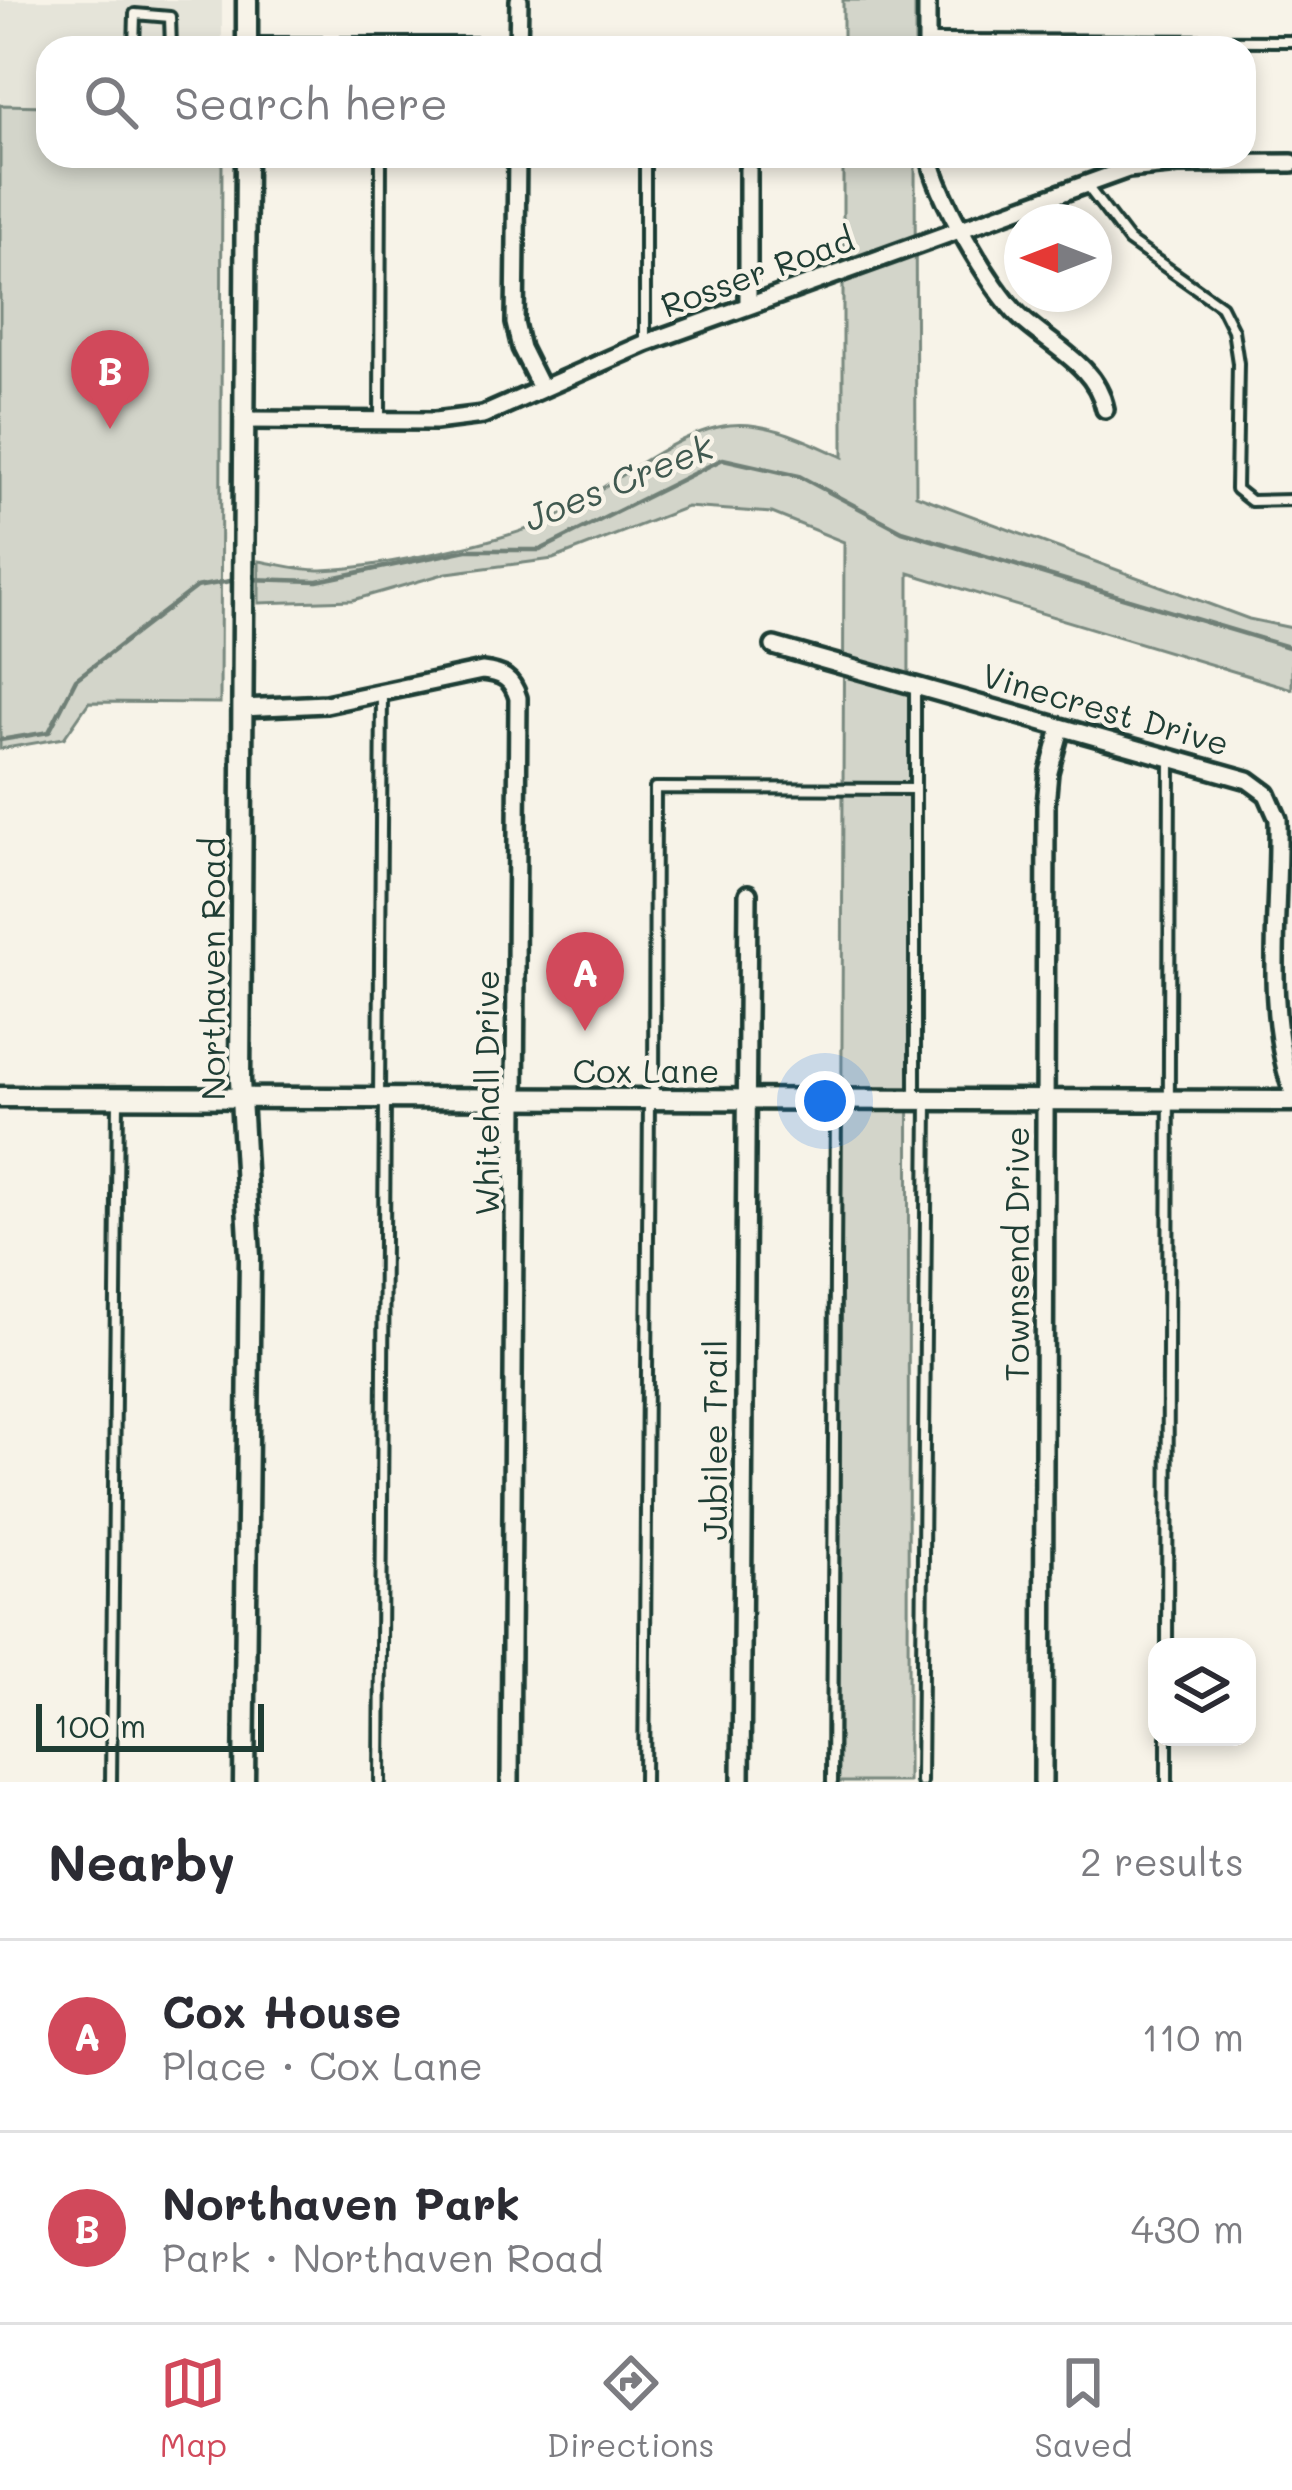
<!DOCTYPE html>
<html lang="en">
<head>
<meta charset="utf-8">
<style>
	body { margin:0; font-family:Mali,sans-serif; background:#f2f2f3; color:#2b2b33 }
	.controls { position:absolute; right:36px; bottom:36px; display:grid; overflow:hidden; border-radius:24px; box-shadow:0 6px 18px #0003 }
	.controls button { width:108px; height:108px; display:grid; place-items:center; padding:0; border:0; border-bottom:3px solid #e1e1e2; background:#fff; color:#2b2b33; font:60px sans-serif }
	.compass { position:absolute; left:1004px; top:204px; width:108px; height:108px; border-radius:50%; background:#fff; box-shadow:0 6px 18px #0003; rotate:270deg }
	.scale { position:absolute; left:36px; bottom:30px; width:228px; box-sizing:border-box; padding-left:12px; border:6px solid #1f3d34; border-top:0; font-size:33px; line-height:42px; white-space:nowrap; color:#1f3d34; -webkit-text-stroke:9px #f7f3e8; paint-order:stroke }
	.you { position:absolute; left:825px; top:1101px; width:42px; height:42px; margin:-30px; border:9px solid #fff; border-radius:50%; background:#1a73e8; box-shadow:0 0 0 18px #1a73e833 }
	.badge { display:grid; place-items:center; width:78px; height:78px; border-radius:50%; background:#d1495b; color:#fff; font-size:39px; font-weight:700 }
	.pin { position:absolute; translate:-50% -99px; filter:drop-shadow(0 3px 6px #0008) }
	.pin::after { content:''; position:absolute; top:63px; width:42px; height:36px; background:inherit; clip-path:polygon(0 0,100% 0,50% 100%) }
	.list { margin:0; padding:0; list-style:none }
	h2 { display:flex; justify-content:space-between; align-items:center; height:156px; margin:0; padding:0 48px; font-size:51px }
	h2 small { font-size:39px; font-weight:400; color:#7c7c81 }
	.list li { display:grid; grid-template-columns:78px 1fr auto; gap:36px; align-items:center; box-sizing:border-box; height:192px; padding:0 48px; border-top:3px solid #e1e1e2 }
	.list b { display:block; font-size:45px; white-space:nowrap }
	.list p { margin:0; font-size:39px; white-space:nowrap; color:#7c7c81 }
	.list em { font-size:39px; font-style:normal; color:#7c7c81 }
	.icon { flex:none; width:66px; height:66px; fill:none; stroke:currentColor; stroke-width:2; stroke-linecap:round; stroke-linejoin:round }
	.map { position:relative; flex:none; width:1292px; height:1782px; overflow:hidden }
	.search { position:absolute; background:#fff; box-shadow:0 6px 18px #0003; left:36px; right:36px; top:36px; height:132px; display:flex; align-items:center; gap:30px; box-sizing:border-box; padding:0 42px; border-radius:36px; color:#7c7c81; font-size:45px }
	.sheet { height:540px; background:#fff }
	nav { display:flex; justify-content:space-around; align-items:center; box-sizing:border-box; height:168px; border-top:3px solid #e1e1e2; background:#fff; font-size:33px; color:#7c7c81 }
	nav a { display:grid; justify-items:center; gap:6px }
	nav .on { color:#d1495b }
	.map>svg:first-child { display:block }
	.built { fill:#e5e4d9 }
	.green { fill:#d3d5ca; stroke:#79897f; stroke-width:3 }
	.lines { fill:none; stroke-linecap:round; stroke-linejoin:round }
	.stream { stroke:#6f8077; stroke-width:4.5 }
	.service-casing { stroke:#1f3d34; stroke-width:16 }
	.minor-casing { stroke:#1f3d34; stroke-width:24 }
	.tertiary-casing { stroke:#1f3d34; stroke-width:27 }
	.service { stroke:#f7f3e8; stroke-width:8 }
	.minor { stroke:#f7f3e8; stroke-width:15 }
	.tertiary { stroke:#f7f3e8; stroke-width:18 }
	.labels { text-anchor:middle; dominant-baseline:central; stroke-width:9; stroke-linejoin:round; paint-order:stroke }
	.street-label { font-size:33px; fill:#1f3d34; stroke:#f7f3e8 }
	.water-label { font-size:36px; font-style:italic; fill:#405950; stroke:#f7f3e8 }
</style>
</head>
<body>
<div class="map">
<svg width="1292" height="1782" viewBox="0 0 1292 1782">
	<rect width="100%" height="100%" fill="#f7f3e8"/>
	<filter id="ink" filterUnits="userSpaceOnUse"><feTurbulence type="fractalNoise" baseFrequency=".00833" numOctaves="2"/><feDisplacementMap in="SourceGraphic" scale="24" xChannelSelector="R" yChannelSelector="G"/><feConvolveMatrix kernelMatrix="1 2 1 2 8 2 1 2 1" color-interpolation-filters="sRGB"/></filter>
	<g filter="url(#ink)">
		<!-- built -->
		<path class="built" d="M0,0H222V48H48V106L0,105Z"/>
		<!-- green -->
		<g class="green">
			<rect x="843" y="0" width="72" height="48"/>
			<path d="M0,105L48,106V156H222L220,703L89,702L64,738L0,749Z"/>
			<path d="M843,156H915L916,495L1249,619L1292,628V689L909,573L908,1782H839L844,542L772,513L687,507L553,559L447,573L353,600L259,603V561C279,564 302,571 322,570C376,568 517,540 562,514C607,487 678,430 730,425C770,421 808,442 843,457Z"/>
		</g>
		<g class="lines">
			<!-- stream -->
			<g class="stream">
				<path d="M247,579L317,581L467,550H540L723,459L799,476L902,531L1292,648"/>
				<path d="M0,740L49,732L76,679L196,587L236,580"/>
			</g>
			<!-- service casing -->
			<g class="service-casing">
				<g id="service">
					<path d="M928,40L1292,41"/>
					<path d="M248,43H631L640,48"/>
					<path d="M134,48L135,14L170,17L171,48"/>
					<path d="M645,156V342"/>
					<path d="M1087,186L1129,241L1221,306L1233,330L1238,363L1236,489L1251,501L1292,500"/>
					<path d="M380,418L381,156"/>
					<path d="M915,789V1098"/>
					<path d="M654,1097L655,788L915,789V689"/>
					<path d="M379,1098L382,693"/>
					<path d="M1167,1647L1170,759"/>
					<path d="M111,1782L118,1100"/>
					<path d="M380,1782L385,1100"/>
					<path d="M644,1782L649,1100"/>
					<path d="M832,1782L836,1100"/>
					<path d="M921,1782L927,1101"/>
					<path d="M1167,1782V1737"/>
				</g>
			</g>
			<!-- minor casing -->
			<g class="minor-casing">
				<g id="minor">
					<path d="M927,0V48"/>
					<path d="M518,48L519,0"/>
					<path d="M517,156L515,323L521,348L541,388"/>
					<path d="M930,156C935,193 992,291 1020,317C1051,346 1096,365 1105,409"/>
					<path d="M748,305V169"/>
					<path d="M243,420L435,421L483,415L646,343L1128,169L1178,164L1292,163"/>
					<path d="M774,646L1248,780L1267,794L1278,819C1280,908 1263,1004 1292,1090"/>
					<path d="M242,708L326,704L482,671C502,673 512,678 518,698L510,1782"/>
					<path d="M741,1782L748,894"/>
					<path d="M1043,1782L1046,805L1049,772L1061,728"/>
				</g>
			</g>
			<!-- tertiary casing -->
			<g class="tertiary-casing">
				<g id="tertiary">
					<path d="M247,48V0"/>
					<path d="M0,1097L1292,1101"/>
					<path d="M244,1782L250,1257L240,1080L246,156"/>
				</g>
			</g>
			<!-- service -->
			<use href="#service" class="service"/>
			<!-- minor -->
			<use href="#minor" class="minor"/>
			<!-- tertiary -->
			<use href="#tertiary" class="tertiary"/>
		</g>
	</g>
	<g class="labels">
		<!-- street labels -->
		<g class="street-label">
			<text transform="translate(757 271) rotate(-20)">Rosser Road</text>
			<text transform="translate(1106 708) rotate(16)">Vinecrest Drive</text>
			<text transform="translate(211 969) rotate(-90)">Northaven Road</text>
			<text x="646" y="1069">Cox Lane</text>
			<text transform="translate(485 1093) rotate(-90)">Whitehall Drive</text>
			<text transform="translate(1015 1254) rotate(-90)">Townsend Drive</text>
			<text transform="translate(713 1440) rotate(-90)">Jubilee Trail</text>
		</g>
		<!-- water labels -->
		<g class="water-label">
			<text transform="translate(618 481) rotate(-22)">Joes Creek</text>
		</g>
	</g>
</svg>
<div class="controls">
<button><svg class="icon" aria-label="layers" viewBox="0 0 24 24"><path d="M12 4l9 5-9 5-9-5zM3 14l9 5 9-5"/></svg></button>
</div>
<svg class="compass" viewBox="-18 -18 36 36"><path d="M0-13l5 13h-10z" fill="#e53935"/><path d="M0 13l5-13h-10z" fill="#7c7c81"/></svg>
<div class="scale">100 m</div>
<div class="you"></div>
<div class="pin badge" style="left:585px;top:1031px">A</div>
<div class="pin badge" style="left:110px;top:429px">B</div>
<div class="search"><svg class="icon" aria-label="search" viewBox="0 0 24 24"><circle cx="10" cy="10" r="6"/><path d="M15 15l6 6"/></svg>Search here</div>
</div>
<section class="sheet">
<h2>Nearby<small>2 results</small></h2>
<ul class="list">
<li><span class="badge">A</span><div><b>Cox House</b><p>Place · Cox Lane</p></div><em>110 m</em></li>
<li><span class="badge">B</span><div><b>Northaven Park</b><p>Park · Northaven Road</p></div><em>430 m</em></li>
</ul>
</section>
<nav>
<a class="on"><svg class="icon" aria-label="map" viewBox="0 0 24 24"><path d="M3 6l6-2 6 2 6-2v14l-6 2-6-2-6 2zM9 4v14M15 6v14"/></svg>Map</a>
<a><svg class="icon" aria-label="directions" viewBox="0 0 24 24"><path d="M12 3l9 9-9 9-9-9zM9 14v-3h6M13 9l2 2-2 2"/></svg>Directions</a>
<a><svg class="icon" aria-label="saved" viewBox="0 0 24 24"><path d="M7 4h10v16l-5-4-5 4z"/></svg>Saved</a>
</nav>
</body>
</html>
